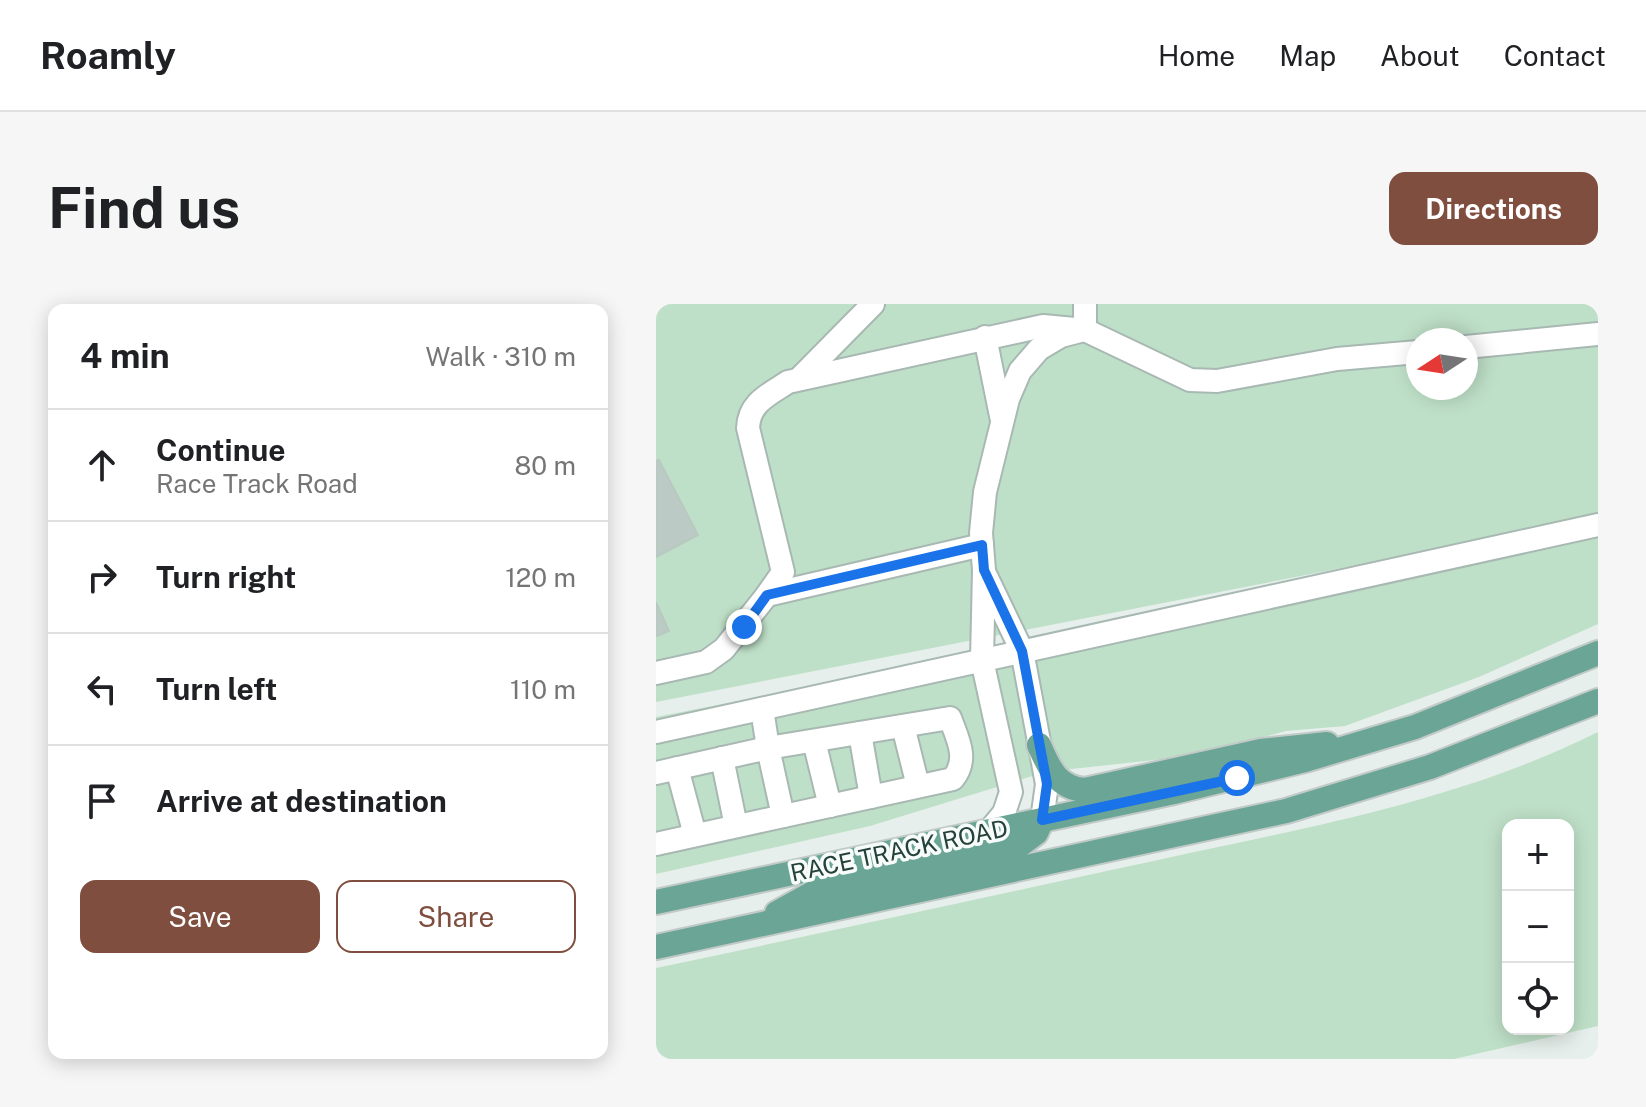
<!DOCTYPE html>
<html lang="en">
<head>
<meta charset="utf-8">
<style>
	body { margin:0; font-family:"Public Sans",sans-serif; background:#f6f6f6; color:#202124 }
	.controls { position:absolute; right:24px; bottom:24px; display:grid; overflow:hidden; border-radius:16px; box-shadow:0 4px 20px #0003 }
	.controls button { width:72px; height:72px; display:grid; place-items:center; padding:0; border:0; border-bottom:2px solid #e0e0e0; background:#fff; color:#202124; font:40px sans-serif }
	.compass { position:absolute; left:750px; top:24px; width:72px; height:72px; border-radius:50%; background:#fff; box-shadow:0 4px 20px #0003; rotate:258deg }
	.stop { position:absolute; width:24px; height:24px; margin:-18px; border:6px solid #1a73e8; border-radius:50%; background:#fff }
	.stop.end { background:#1a73e8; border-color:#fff; box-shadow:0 2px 8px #0008 }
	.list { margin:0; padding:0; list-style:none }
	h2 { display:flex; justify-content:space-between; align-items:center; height:104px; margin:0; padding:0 32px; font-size:34px }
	h2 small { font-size:26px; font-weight:400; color:#757577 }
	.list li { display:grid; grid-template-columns:52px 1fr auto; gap:24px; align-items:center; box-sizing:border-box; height:112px; padding:0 32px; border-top:2px solid #e0e0e0 }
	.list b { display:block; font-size:30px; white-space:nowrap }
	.list p { margin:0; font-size:26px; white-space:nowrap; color:#757577 }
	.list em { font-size:26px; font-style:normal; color:#757577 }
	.actions { display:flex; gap:16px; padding:24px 32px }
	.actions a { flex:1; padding:18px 0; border:2px solid #7f4e3f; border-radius:16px; text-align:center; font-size:28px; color:#7f4e3f }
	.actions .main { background:#7f4e3f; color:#fff }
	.icon { flex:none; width:44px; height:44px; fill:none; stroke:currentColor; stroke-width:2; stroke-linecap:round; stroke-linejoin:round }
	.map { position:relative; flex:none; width:942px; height:755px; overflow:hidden; border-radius:16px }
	header { display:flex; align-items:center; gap:48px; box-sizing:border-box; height:112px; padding:0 40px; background:#fff; border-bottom:2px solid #e0e0e0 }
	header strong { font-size:38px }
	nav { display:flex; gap:44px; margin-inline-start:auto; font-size:28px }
	.intro { display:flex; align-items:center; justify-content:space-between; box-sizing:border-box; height:192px; padding:0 48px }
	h1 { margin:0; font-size:56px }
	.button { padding:20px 36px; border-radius:16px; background:#7f4e3f; color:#fff; font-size:28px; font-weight:700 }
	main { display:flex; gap:48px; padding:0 48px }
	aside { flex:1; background:#fff; border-radius:16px; box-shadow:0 4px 20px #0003 }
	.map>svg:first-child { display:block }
	.green { fill:#bfe0c8; fill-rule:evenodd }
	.building { fill:#bbcac4; stroke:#b8c9c2; stroke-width:2 }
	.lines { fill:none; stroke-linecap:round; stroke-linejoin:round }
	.minor-casing { stroke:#a8b8b2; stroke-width:26 }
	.major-casing { stroke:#c2cac8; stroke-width:28 }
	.minor { stroke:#fff; stroke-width:22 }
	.major { stroke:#6aa596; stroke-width:24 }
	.route { stroke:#1a73e8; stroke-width:10 }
	.labels { text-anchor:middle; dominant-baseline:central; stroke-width:7; stroke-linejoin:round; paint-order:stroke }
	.street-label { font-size:24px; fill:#24423a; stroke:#f7fbf9 }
</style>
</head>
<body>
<header>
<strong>Roamly</strong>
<nav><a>Home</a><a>Map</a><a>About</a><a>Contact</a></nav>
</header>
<div class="intro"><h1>Find us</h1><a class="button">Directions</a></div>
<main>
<aside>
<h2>4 min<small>Walk · 310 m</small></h2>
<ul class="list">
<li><svg class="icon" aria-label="ahead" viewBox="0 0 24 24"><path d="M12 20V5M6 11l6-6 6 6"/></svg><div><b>Continue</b><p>Race Track Road</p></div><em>80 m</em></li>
<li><svg class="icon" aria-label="right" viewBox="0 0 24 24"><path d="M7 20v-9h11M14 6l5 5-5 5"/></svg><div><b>Turn right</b></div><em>120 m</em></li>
<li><svg class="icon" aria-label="left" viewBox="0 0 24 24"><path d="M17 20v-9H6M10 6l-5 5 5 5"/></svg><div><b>Turn left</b></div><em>110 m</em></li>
<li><svg class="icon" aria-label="arrive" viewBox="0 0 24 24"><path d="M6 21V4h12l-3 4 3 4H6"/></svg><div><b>Arrive at destination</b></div></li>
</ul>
<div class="actions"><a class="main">Save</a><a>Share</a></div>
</aside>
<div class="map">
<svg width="942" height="755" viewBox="0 0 942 755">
	<rect width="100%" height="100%" fill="#e6efeb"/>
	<!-- green -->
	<g class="green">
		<path d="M0,0H942V214L0,398ZM762,36H810V84H762Z"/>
		<path d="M942,229V320L823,373L689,422L630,427L536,452L406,466L388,430L371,437L386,469L214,522L0,570V413Z"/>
		<path d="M942,428V722L798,755H0V664C167,629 335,592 502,556C649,524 807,496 942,428ZM912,521V725H852V521Z"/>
	</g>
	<!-- building -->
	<g class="building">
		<path d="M3,156L42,231L0,253V157Z"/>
		<path d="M0,298L13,327L1,332L0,330Z"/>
	</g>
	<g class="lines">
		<!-- minor casing -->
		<g class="minor-casing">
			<g id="minor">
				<path d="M429,0V26"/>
				<path d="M329,33L345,112"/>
				<path d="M810,43L942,30"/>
				<path d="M145,73L217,0"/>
				<path d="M330,272L366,347L391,480L386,516"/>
				<path d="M111,291L127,268L92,124C93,99 112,91 132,78L387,22L429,26L534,76L561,77L681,55L762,48"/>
				<path d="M0,369L50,358L68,345L111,291L326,241"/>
				<path d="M247,422L262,482"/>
				<path d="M0,428L942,221"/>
				<path d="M204,429L215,493"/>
				<path d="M158,437L174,502"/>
				<path d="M66,454L80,522"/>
				<path d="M21,464L39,531"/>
				<path d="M0,469L112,444L127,512"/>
				<path d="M333,527L348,509L355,488L326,356L328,266L325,229L329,188L352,95L364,67L383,45L405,32L424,27"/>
				<path d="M0,540L297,475C313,455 302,436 294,414L112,444L106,405"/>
			</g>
		</g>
		<!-- major casing -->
		<g class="major-casing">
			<g id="major">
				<path d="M383,441C393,464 401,484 429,486L605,447L671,440"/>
				<path d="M0,598L518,488L649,456L759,423L942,349"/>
				<path d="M121,609L157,589L364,541L380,529L386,516"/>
				<path d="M0,643L630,507L774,463L942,397"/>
			</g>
		</g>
		<!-- minor -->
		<use href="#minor" class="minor"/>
		<!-- major -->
		<use href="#major" class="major"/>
	</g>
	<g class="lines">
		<!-- route -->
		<path class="route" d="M88,323L111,291L326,241L328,266L366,347L391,480L386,516L581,474"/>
	</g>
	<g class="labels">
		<!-- street labels -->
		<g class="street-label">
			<text transform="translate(243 546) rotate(-12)">RACE TRACK ROAD</text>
		</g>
	</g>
</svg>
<div class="controls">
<button>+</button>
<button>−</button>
<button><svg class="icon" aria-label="locate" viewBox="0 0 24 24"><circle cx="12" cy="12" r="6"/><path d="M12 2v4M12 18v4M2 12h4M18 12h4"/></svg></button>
</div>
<svg class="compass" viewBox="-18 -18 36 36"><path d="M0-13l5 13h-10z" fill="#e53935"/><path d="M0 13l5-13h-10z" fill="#757577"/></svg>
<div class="stop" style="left:581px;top:474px"></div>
<div class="stop end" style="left:88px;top:323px"></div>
</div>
</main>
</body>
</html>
